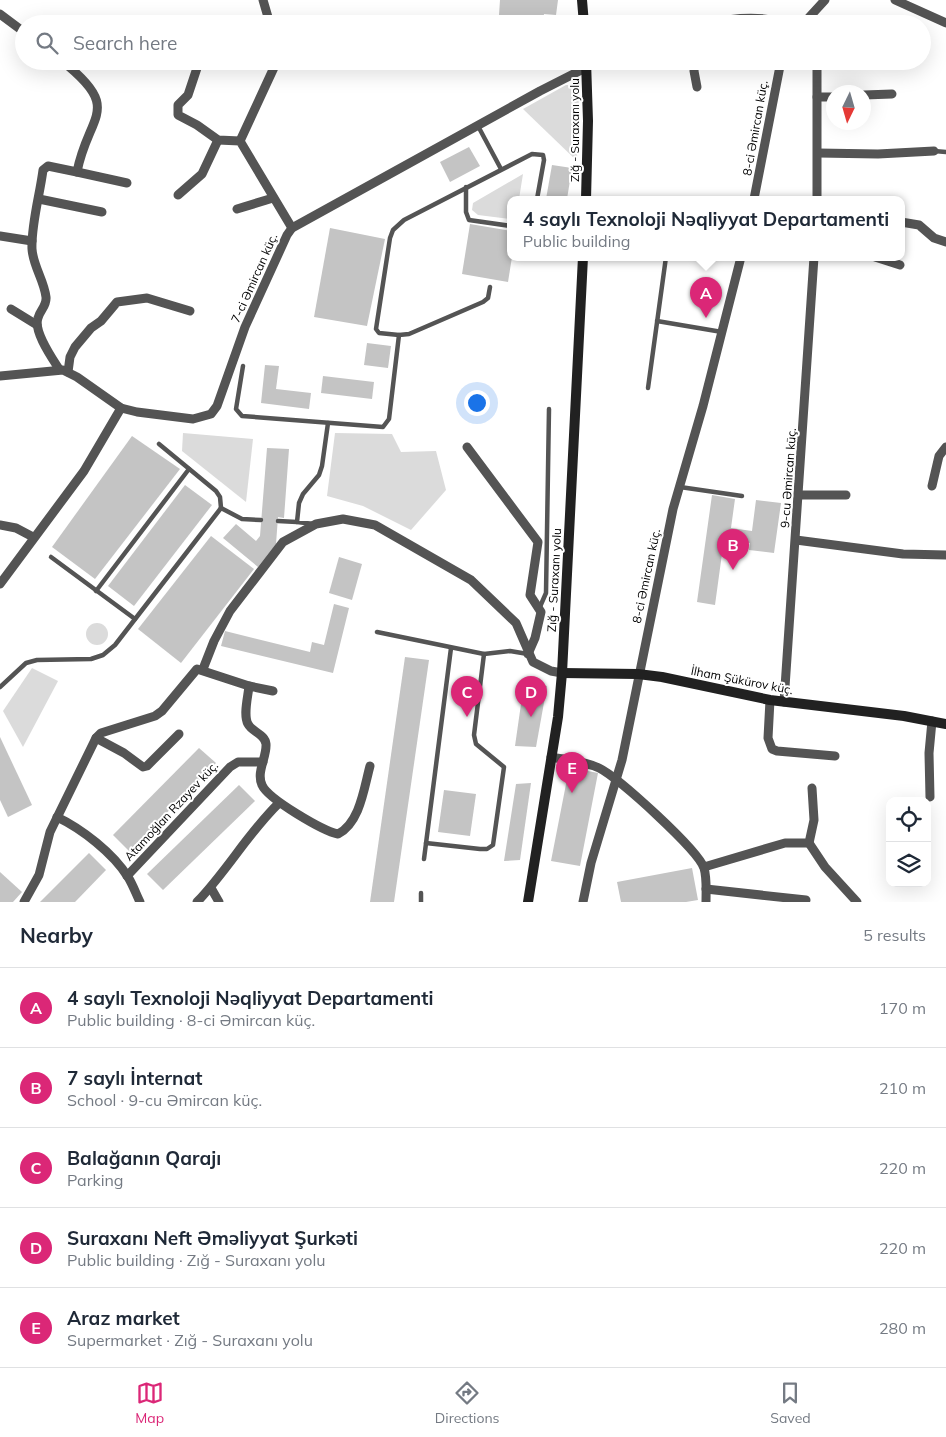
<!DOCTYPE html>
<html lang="en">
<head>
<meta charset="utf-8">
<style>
	body { margin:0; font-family:Mulish,sans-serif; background:#f6f6f7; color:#1f2937 }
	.controls { position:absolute; right:15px; bottom:15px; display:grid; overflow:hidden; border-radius:10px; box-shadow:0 5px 20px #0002 }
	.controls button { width:45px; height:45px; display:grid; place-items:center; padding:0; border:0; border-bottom:1px solid #e0e1e3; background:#fff; color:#1f2937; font:25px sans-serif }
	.compass { position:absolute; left:826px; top:85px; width:45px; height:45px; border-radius:50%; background:#fff; box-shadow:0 5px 20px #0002; rotate:185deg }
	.you { position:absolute; left:476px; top:402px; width:18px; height:18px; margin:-12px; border:4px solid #fff; border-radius:50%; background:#1a73e8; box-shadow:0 0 0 8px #1a73e833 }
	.badge { display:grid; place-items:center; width:32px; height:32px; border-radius:50%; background:#db2777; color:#fff; font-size:16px; font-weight:700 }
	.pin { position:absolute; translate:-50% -41px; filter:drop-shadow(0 1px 2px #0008) }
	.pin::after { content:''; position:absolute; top:26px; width:18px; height:15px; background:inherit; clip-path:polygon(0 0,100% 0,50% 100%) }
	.popup { position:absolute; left:507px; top:196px; width:398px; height:65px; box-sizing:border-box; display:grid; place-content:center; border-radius:10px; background:#fff; filter:drop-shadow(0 1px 4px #0005); font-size:16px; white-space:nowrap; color:#747a83 }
	.popup b { font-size:19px; color:#1f2937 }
	.popup::after { content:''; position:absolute; left:50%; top:100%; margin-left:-10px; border:10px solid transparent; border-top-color:#fff }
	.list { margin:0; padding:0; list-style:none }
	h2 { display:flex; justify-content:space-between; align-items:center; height:65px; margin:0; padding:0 20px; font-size:21px }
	h2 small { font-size:16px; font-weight:400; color:#747a83 }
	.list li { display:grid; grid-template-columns:32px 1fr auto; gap:15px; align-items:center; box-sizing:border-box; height:80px; padding:0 20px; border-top:1px solid #e0e1e3 }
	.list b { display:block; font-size:19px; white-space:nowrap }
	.list p { margin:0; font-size:16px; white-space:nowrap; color:#747a83 }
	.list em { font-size:16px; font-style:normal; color:#747a83 }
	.icon { flex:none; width:28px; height:28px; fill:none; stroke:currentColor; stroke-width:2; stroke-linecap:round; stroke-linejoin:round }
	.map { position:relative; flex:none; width:946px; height:902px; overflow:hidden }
	.search { position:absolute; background:#fff; box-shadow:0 5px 20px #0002; left:15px; right:15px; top:15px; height:55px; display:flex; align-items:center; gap:12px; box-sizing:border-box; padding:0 18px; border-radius:28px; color:#747a83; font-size:19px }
	.sheet { height:465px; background:#fff }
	nav { display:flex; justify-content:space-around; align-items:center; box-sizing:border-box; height:70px; border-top:1px solid #e0e1e3; background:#fff; font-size:14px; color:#747a83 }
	nav a { display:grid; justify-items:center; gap:2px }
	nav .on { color:#db2777 }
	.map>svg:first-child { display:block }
	.green { fill:#dbdbdb }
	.building { fill:#c4c4c4 }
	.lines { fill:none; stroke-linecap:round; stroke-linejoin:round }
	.lane { stroke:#545454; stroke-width:4.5 }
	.street { stroke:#545454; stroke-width:9 }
	.secondary { stroke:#212121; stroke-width:10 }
	.labels { text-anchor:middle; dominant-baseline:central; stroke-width:4; stroke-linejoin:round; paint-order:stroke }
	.street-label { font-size:12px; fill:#000; stroke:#fff }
</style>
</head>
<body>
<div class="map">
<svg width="946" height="902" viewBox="0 0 946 902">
	<rect width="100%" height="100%" fill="#fff"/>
	<!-- green -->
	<g class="green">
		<path d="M566,85H573L579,93L577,161L523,109Z"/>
		<path d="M523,174L519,199H511V219L478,215L472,210L473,203Z"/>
		<path d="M183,433L253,439L246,502L182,451Z"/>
		<path d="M335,433L392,434L401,452L436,451L446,490L411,530L363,506L327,496Z"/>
		<circle cx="97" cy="634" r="11"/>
		<path d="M32,668L58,681L23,747L3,711Z"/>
	</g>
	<!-- building -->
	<g class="building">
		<path d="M500,0H558L556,15L544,14L543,20L499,15Z"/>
		<path d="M469,147L480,166L450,182L440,162Z"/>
		<path d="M552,165L572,168L567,199H546Z"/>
		<path d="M470,224L511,231L512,257L508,282L462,274Z"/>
		<path d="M330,228L385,239L367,326L314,317Z"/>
		<path d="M367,343L391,346L388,368L364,365Z"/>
		<path d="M265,365L279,366L276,389L311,393L309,409L261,403Z"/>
		<path d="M323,376L374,382L372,399L321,393Z"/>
		<path d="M132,436L180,469L95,579L52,547Z"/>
		<path d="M267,448L289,449L284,518L278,517L276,544L258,567L223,538L236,524L256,541L260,536Z"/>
		<path d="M185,485L212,505L134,606L108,586Z"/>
		<path d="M712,495L735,499L731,528L752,531L756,500L781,503L774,553L749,550L750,543L724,539L715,605L697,602Z"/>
		<path d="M211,536L254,569L181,663L138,629Z"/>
		<path d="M339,557L362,564L352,600L329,593Z"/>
		<path d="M334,604L349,608L333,673L221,646L225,631L310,652L312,642L324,645Z"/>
		<path d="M405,657L429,660L394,902H370Z"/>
		<path d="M524,683L547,686L536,747L515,746Z"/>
		<path d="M0,737L32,805L8,817L0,800Z"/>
		<path d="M199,748L216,763L129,851L113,835Z"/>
		<path d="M563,766L598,773L580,866L551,861L567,779L561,777Z"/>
		<path d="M531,783L520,860L504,861L516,784Z"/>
		<path d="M239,785L255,801L163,890L147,874Z"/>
		<path d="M444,790L476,794L470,836L438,832Z"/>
		<path d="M89,853L106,870L75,902H40Z"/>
		<path d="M692,868L698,900L686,902H621L617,882Z"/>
		<path d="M0,872L22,892L13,902H0Z"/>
	</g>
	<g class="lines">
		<!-- lane -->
		<g class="lane">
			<path d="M440,22L453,24"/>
			<path d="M565,24L583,21"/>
			<path d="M478,126L501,169"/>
			<path d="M934,151L946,152"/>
			<path d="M466,187V212L469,220L511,226"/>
			<path d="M490,287L488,298L483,302L409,334L399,335L379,333L376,329L390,238L393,230L404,220L532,154L543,155L544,160L537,199"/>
			<path d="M657,321L722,332"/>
			<path d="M243,366L236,409L242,416L383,427L389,419L399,335"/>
			<path d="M648,388L666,257"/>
			<path d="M159,444L216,491L220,497L221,508"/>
			<path d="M680,487L742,496"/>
			<path d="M278,521L297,522"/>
			<path d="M314,524L297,522L299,503L303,494L319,475L322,466L328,423"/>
			<path d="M51,557L135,619"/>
			<path d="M96,591L189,469"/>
			<path d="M539,609L546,593L549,409"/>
			<path d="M377,632L484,654L510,651L528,654"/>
			<path d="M0,687L26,663L37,660L91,659L103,655L115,645L221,508L242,519L261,520"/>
			<path d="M426,843L480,849H487L493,845L504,767L476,744L474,735L484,654"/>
			<path d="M424,859L451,648"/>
			<path d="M421,902V893"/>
		</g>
		<!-- street -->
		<g class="street">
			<path d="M263,0L270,24"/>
			<path d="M895,0L946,23"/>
			<path d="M0,14L24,32"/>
			<path d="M707,24C735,17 764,16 792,24"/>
			<path d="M803,24L825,0"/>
			<path d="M695,61L694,71L697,87"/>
			<path d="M197,68L188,95L178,105V115L197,125L218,140L240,141L292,228"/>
			<path d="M864,95L892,94"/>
			<path d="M817,97H834"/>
			<path d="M240,141L277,61"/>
			<path d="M818,153L878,154L934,151"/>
			<path d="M77,172L127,183"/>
			<path d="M178,195L202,174L218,140"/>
			<path d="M39,199L102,212"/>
			<path d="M754,199L781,61"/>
			<path d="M817,199V61"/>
			<path d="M237,209L273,198"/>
			<path d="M901,222L919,225L934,238L946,242"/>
			<path d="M0,236L32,241"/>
			<path d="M875,257L900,265"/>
			<path d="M11,309L37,325"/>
			<path d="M59,369C52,358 33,331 38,318C40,310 47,306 46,297C44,280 33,266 32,249C31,225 40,194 43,170L48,166L77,172C88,114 124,110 62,61"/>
			<path d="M68,372L70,357L75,347L91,328L101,321L117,302L147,298L190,311"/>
			<path d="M0,376L63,370L77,377L121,408L137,412L193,419L211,414L217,406L245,327L287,235L292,228L540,91L599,61"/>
			<path d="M467,447L538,542L530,595L541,612L535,638L528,654"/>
			<path d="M932,486L939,456L946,447"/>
			<path d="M798,495H846"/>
			<path d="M0,525L16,528L33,537"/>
			<path d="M796,540L903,554L946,555"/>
			<path d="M0,584L84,471L121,408"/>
			<path d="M203,669L214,641L230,611L283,542L316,524L343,519L375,525L471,580L516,623L533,662L551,671L562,673"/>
			<path d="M249,686C248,697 243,715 248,724C252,732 265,734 266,744C267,757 256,772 262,785C268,799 323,831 338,834C360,823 364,788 370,766"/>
			<path d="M770,700L768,738L772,749L777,751L835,756"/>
			<path d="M784,702L814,257"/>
			<path d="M96,738L124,753L143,767L147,766L179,734"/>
			<path d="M551,757C567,760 584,761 599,768C618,777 698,850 704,868C707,878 706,891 706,902"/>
			<path d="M930,797L929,753L932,721"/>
			<path d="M57,817C82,829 113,853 128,877C133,885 136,894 140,902"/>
			<path d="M809,843L825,867L857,902"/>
			<path d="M704,867L785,843H809L814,820L812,788"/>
			<path d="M127,876L230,767L238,762H263"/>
			<path d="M211,888L219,902"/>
			<path d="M706,889L806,900"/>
			<path d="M24,902L39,875L50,832L96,738L101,733L155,716L162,711L197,669L249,686L273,691"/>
			<path d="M197,902C227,871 248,833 279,803"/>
			<path d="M583,902L591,863L622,760L673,509L703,406L741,257"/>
		</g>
		<!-- secondary -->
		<g class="secondary">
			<path d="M582,0L584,24"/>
			<path d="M586,199L588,121L586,61"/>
			<path d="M562,673L638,674L662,677L770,700L904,716L946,724"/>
			<path d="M528,902L558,717L562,673L583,257"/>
		</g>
	</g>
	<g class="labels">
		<!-- street labels -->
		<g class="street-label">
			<text transform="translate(755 128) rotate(-80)">8-ci Əmircan küç.</text>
			<text transform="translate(574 130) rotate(-90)">Zığ - Suraxanı yolu</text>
			<text transform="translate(254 278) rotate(-66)">7-ci Əmircan küç.</text>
			<text transform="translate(788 478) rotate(-86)">9-cu Əmircan küç.</text>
			<text transform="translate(646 576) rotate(-78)">8-ci Əmircan küç.</text>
			<text transform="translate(554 580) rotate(-87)">Zığ - Suraxanı yolu</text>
			<text transform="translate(742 680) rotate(11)">İlham Şükürov küç.</text>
			<text transform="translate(171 811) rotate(-47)">Atamoğlan Rzayev küç.</text>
		</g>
	</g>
</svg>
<div class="controls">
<button><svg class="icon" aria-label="locate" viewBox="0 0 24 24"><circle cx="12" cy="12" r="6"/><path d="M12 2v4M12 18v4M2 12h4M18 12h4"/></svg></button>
<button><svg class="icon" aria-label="layers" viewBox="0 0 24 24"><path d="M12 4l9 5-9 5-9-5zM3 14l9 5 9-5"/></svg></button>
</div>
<svg class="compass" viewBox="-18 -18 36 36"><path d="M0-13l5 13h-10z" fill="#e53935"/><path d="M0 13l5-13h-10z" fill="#747a83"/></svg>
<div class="you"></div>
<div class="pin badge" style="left:706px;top:318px">A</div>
<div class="popup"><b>4 saylı Texnoloji Nəqliyyat Departamenti</b>Public building</div>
<div class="pin badge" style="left:733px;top:570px">B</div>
<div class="pin badge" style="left:467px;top:717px">C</div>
<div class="pin badge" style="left:531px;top:717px">D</div>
<div class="pin badge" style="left:572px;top:793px">E</div>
<div class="search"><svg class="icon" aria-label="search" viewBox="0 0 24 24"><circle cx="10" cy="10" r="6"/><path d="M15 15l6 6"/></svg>Search here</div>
</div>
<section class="sheet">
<h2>Nearby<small>5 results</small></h2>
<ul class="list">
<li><span class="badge">A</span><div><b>4 saylı Texnoloji Nəqliyyat Departamenti</b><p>Public building · 8-ci Əmircan küç.</p></div><em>170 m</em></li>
<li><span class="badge">B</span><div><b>7 saylı İnternat</b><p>School · 9-cu Əmircan küç.</p></div><em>210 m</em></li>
<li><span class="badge">C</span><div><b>Balağanın Qarajı</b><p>Parking</p></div><em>220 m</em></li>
<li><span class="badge">D</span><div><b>Suraxanı Neft Əməliyyat Şurkəti</b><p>Public building · Zığ - Suraxanı yolu</p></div><em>220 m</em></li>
<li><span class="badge">E</span><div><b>Araz market</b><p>Supermarket · Zığ - Suraxanı yolu</p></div><em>280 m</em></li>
</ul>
</section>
<nav>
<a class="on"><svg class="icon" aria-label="map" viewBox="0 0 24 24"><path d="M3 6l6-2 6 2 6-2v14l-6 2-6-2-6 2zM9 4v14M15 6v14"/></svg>Map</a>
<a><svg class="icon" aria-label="directions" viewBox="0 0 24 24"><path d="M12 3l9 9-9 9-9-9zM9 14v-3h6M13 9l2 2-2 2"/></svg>Directions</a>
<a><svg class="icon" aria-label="saved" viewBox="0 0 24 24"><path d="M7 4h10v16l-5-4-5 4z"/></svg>Saved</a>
</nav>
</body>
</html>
